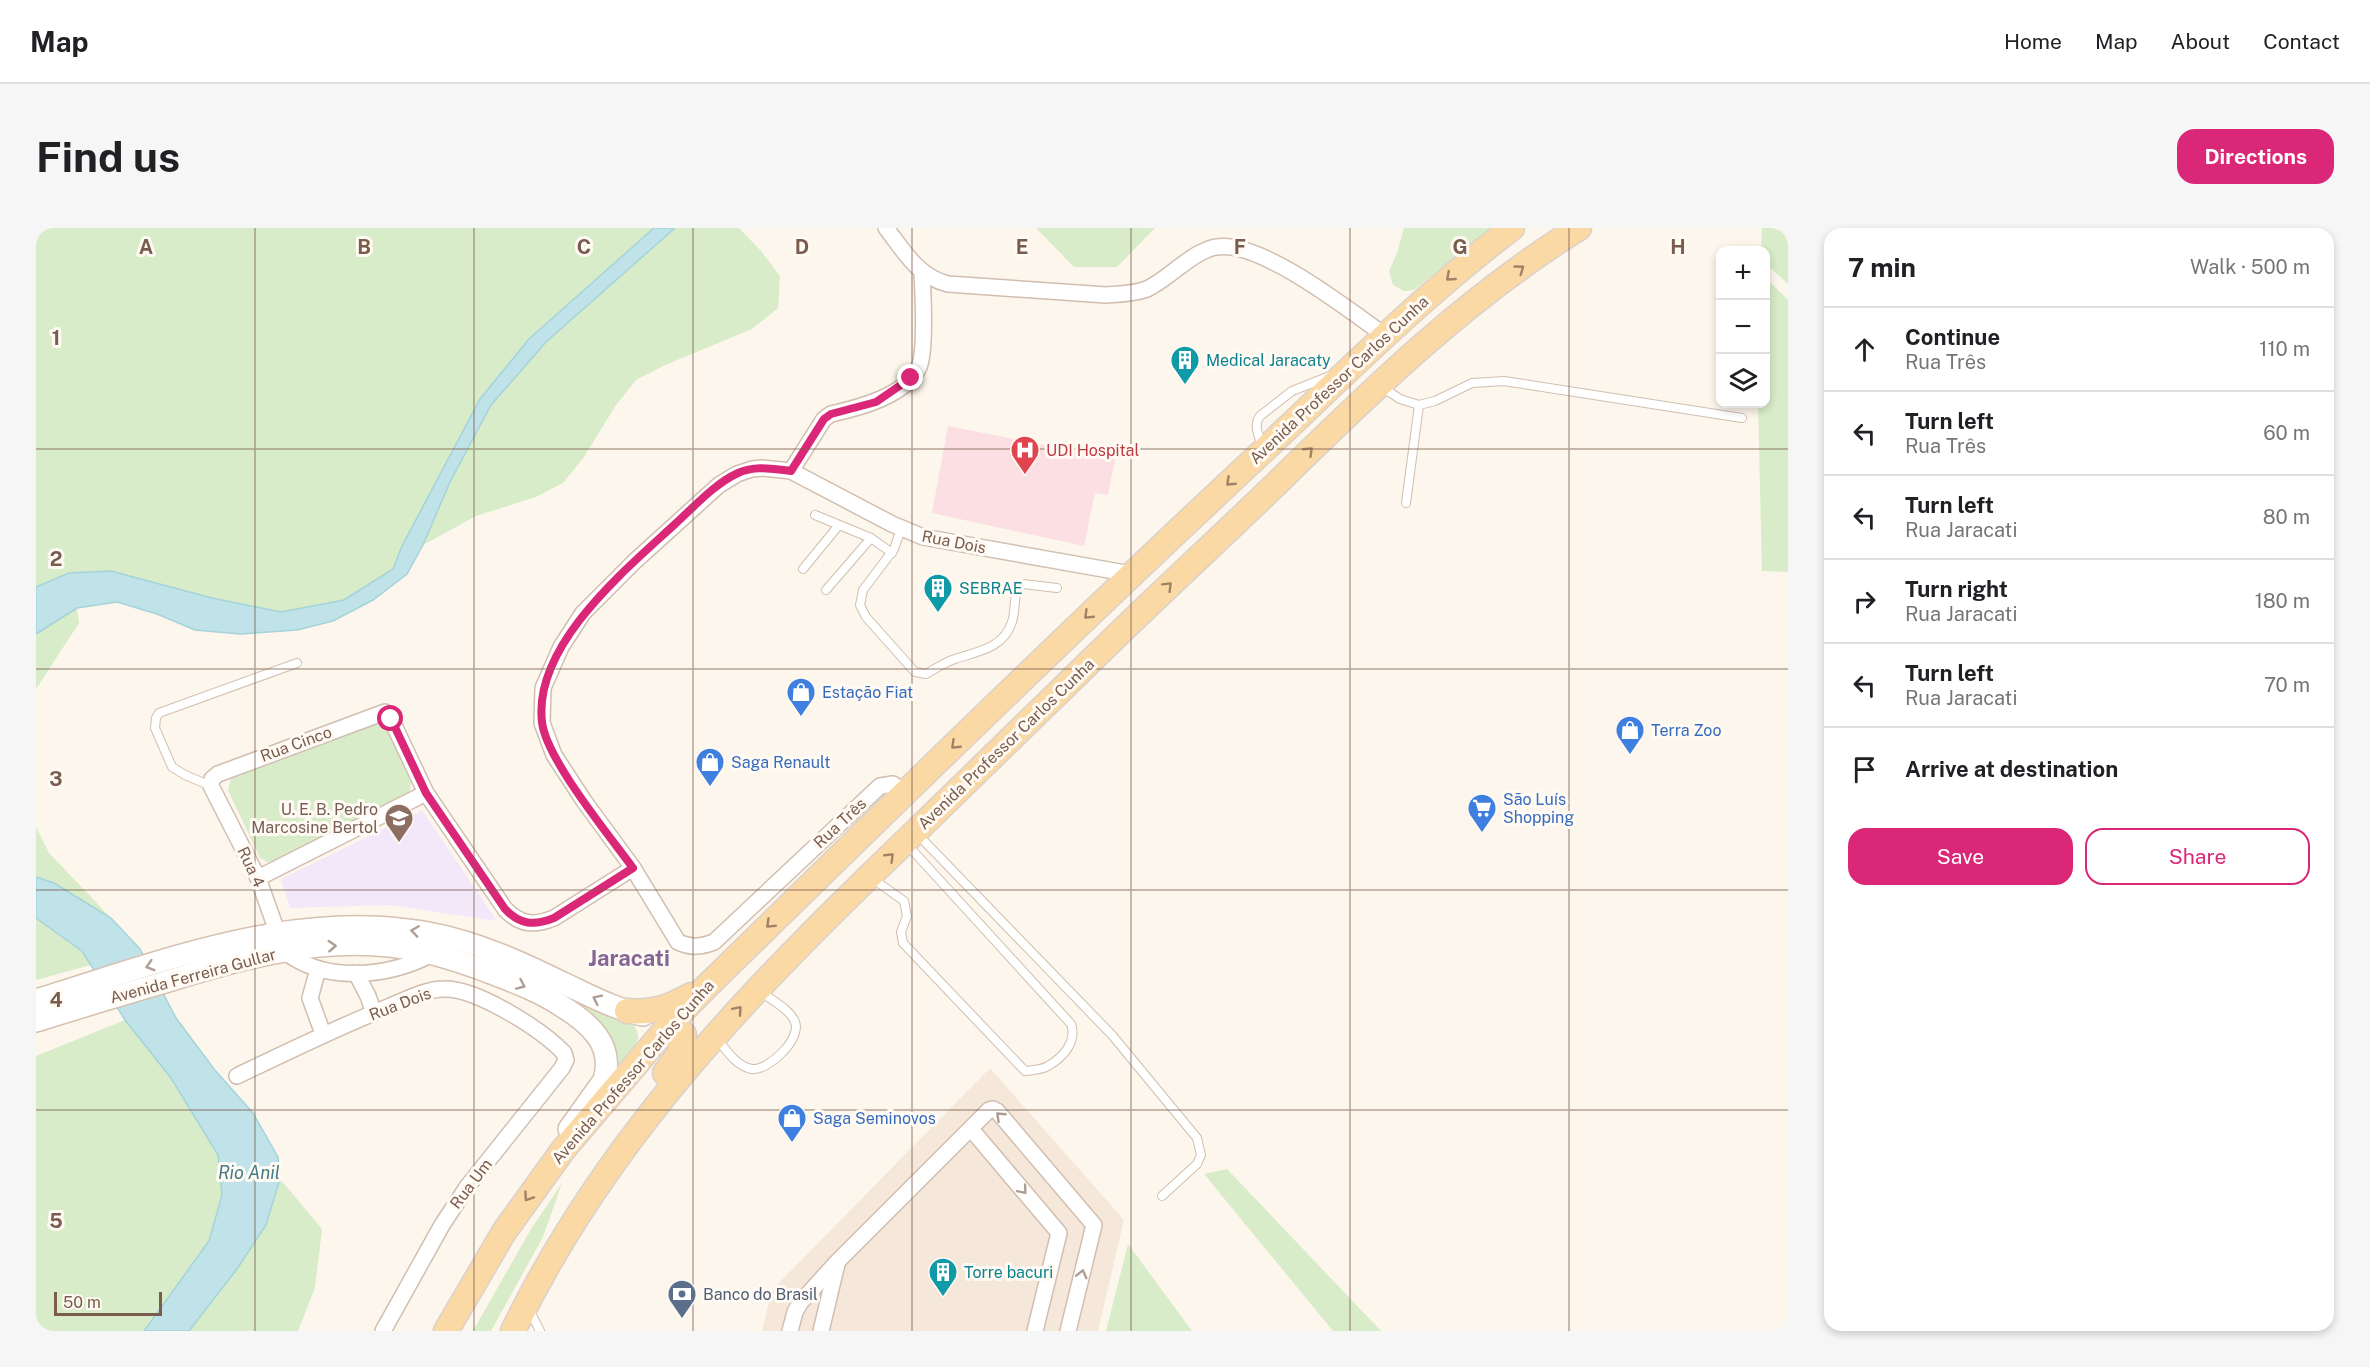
<!DOCTYPE html>
<html lang="en">
<head>
<meta charset="utf-8">
<style>
	body { margin:0; font-family:"Public Sans",sans-serif; background:#f6f6f6; color:#202124 }
	.controls { position:absolute; right:18px; top:18px; display:grid; overflow:hidden; border-radius:12px; box-shadow:0 3px 9px #0003 }
	.controls button { width:54px; height:54px; display:grid; place-items:center; padding:0; border:0; border-bottom:2px solid #e0e0e0; background:#fff; color:#202124; font:30px sans-serif }
	.scale { position:absolute; left:18px; bottom:15px; width:108px; box-sizing:border-box; padding-left:6px; border:3px solid #7a5c4d; border-top:0; font-size:16px; line-height:21px; white-space:nowrap; color:#7a5c4d; -webkit-text-stroke:4px #fffaf3; paint-order:stroke }
	.stop { position:absolute; width:18px; height:18px; margin:-14px; border:4px solid #db2777; border-radius:50%; background:#fff }
	.stop.end { background:#db2777; border-color:#fff; box-shadow:0 2px 6px #0008 }
	.list { margin:0; padding:0; list-style:none }
	h2 { display:flex; justify-content:space-between; align-items:center; height:78px; margin:0; padding:0 24px; font-size:26px }
	h2 small { font-size:20px; font-weight:400; color:#757577 }
	.list li { display:grid; grid-template-columns:39px 1fr auto; gap:18px; align-items:center; box-sizing:border-box; height:84px; padding:0 24px; border-top:2px solid #e0e0e0 }
	.list b { display:block; font-size:22px; white-space:nowrap }
	.list p { margin:0; font-size:20px; white-space:nowrap; color:#757577 }
	.list em { font-size:20px; font-style:normal; color:#757577 }
	.actions { display:flex; gap:12px; padding:18px 24px }
	.actions a { flex:1; padding:14px 0; border:2px solid #db2777; border-radius:18px; text-align:center; font-size:21px; color:#db2777 }
	.actions .main { background:#db2777; color:#fff }
	.icon { flex:none; width:33px; height:33px; fill:none; stroke:currentColor; stroke-width:2; stroke-linecap:round; stroke-linejoin:round }
	.map { position:relative; flex:none; width:1752px; height:1103px; overflow:hidden; border-radius:18px }
	header { display:flex; align-items:center; gap:36px; box-sizing:border-box; height:84px; padding:0 30px; background:#fff; border-bottom:2px solid #e0e0e0 }
	header strong { font-size:28px }
	nav { display:flex; gap:33px; margin-inline-start:auto; font-size:21px }
	.intro { display:flex; align-items:center; justify-content:space-between; box-sizing:border-box; height:144px; padding:0 36px }
	h1 { margin:0; font-size:42px }
	.button { padding:15px 27px; border-radius:18px; background:#db2777; color:#fff; font-size:21px; font-weight:700 }
	main { display:flex; gap:36px; padding:0 36px }
	aside { flex:1; background:#fff; border-radius:18px; box-shadow:0 3px 9px #0003 }
	.map>svg:first-child { display:block }
	.residential { fill:#f5e8da }
	.education { fill:#f3e8fa }
	.medical { fill:#fbdfe3 }
	.green { fill:#d8ecc9 }
	.water { fill:#bfe3e8; stroke:#a5d3da; stroke-width:1.5 }
	.lines { fill:none; stroke-linecap:round; stroke-linejoin:round }
	.service-casing { stroke:#d1beb0; stroke-width:10 }
	.minor-casing { stroke:#d1beb0; stroke-width:18 }
	.secondary-casing { stroke:#d6c0b0; stroke-width:24 }
	.primary-casing { stroke:#dad1cd; stroke-width:27 }
	.service { stroke:#fff; stroke-width:8 }
	.minor { stroke:#fff; stroke-width:15 }
	.secondary { stroke:#fff; stroke-width:21 }
	.primary { stroke:#fbd9a5; stroke-width:24 }
	.oneway { stroke:#a18267 }
	.oneway2 { stroke:#af9d94 }
	.route { stroke:#db2777; stroke-width:8 }
	.grid { fill:none; stroke:#7a5c4d; stroke-width:1.5; stroke-opacity:0.55 }
	.labels { text-anchor:middle; dominant-baseline:central; stroke-width:6; stroke-linejoin:round; paint-order:stroke }
	.culture-label { font-size:16px; fill:#0d838f; stroke:#fffaf3; text-anchor:start }
	.street-label { font-size:16px; fill:#7a5c4d; stroke:#fffaf3 }
	.health-label { font-size:16px; fill:#be3a42; stroke:#fffaf3; text-anchor:start }
	.shop-label { font-size:16px; fill:#366cbe; stroke:#fffaf3; text-anchor:start }
	.education-label { font-size:16px; fill:#785e54; stroke:#fffaf3; text-anchor:end }
	.service-label { font-size:16px; fill:#4e5e75; stroke:#fffaf3; text-anchor:start }
	.water-label { font-size:18px; font-style:italic; fill:#437c86; stroke:#fffaf3 }
	.district-label { font-size:22px; font-weight:bold; fill:#846695; stroke:#fffaf3 }
	.grid-label { font-size:20px; text-anchor:middle; font-weight:bold; fill:#7a5c4d; stroke:#fffaf3; stroke-width:6; stroke-linejoin:round; paint-order:stroke }
</style>
</head>
<body>
<header>
<strong>Map</strong>
<nav><a>Home</a><a>Map</a><a>About</a><a>Contact</a></nav>
</header>
<div class="intro"><h1>Find us</h1><a class="button">Directions</a></div>
<main>
<div class="map">
<svg width="1752" height="1103" viewBox="0 0 1752 1103">
	<rect width="100%" height="100%" fill="#fdf6ec"/>
	<!-- residential -->
	<path class="residential" d="M954,840L1088,992L1062,1103H726L736,1062Z"/>
	<!-- education -->
	<path class="education" d="M386,582L461,693L353,677L254,680L245,651Z"/>
	<!-- medical -->
	<path class="medical" d="M912,198L1079,231L1072,267L1059,265L1048,318L896,285Z"/>
	<!-- green -->
	<g class="green">
		<path d="M0,0H618L493,111L444,171L366,318L357,341L308,372L245,384L33,345L0,359Z"/>
		<path d="M639,0H703L725,23L744,48L742,80L716,101L629,137L600,152L580,177L548,229L527,255L500,269L440,288L387,317L414,254L455,177L510,114Z"/>
		<path d="M1000,0H1119L1081,39H1038Z"/>
		<path d="M1368,0H1454L1378,62L1368,63L1357,57L1353,43L1361,25Z"/>
		<path d="M1726,0H1752V56L1730,36V22H1725Z"/>
		<path d="M1730,50L1752,72V344L1726,343L1722,176H1730Z"/>
		<path d="M41,380L43,395L0,461V406Z"/>
		<path d="M335,496L345,498L353,505L375,554L373,566L238,633L231,634L224,630L192,562L195,551L199,546Z"/>
		<path d="M0,599L13,625L75,690L19,655L0,649Z"/>
		<path d="M0,690L46,723L55,737L0,752Z"/>
		<path d="M537,770L596,795C612,813 592,826 580,839C582,800 554,797 537,770Z"/>
		<path d="M89,792L135,850L182,927L186,967L173,1013L108,1103H0V828Z"/>
		<path d="M1191,941L1345,1103H1297L1168,946Z"/>
		<path d="M244,951L286,1001L279,1060L262,1103H153L201,1041L230,997Z"/>
		<path d="M526,955L507,1009L455,1103H437L495,1001Z"/>
		<path d="M1092,1016L1156,1103H1070Z"/>
	</g>
	<!-- water -->
	<g class="water">
		<path d="M618,0H639L510,114L455,177L414,254L387,317L371,346L337,372L297,393L261,402L204,406L159,402L121,386L81,374L41,380L0,406V359L33,345L75,343L176,370L245,384L308,372L357,341L366,318L444,171L493,111Z"/>
		<path d="M0,649L18,655L75,690L104,721L140,790L178,841L217,885L242,929L244,951L230,997L201,1041L153,1103H108L173,1013L186,967L182,927L135,850L89,792L46,723L0,690Z"/>
	</g>
	<g class="lines">
		<!-- service casing -->
		<g class="service-casing">
			<g id="service">
				<path d="M1346,159L1364,171L1383,177L1399,173L1436,155L1468,153L1706,190"/>
				<path d="M1226,218C1223,208 1217,197 1224,188L1256,163L1294,148"/>
				<path d="M1370,275L1383,177"/>
				<path d="M779,287L835,310L856,325"/>
				<path d="M865,301L858,321L827,362L824,377L830,389L879,444L890,446C899,441 909,434 919,431C942,423 967,421 976,394C980,382 977,369 983,357L987,356L1021,360"/>
				<path d="M767,341L803,297"/>
				<path d="M790,362L835,310"/>
				<path d="M175,558L149,547L136,539L119,500L120,490L123,485L261,435"/>
				<path d="M889,614L1076,807L1161,910L1165,927L1161,936L1126,968"/>
				<path d="M837,651L868,673L871,688L865,704L867,715L989,843C996,842 1006,842 1012,838C1028,829 1041,813 1035,796L878,624"/>
				<path d="M681,810C690,822 700,838 716,841C732,843 766,811 759,794C754,781 735,772 724,763"/>
				<path d="M494,1083L504,1103"/>
			</g>
		</g>
		<!-- minor casing -->
		<g class="minor-casing">
			<g id="minor">
				<path d="M850,0C868,23 882,49 912,56L1070,67C1084,66 1098,66 1111,61C1130,52 1145,35 1164,25C1169,23 1175,19 1181,19C1224,12 1313,82 1348,107"/>
				<path d="M755,243L788,191L795,186C822,180 870,168 883,139C890,123 887,64 886,45"/>
				<path d="M869,565L857,556L844,558L678,714C665,719 655,720 642,714L597,640L548,573L518,527L506,495L507,460L525,419L547,385L598,334L683,257L701,246L716,241L726,240L755,243L856,296L887,309L1095,346"/>
				<path d="M222,650L390,565"/>
				<path d="M396,726C353,749 289,756 248,723L222,650L175,558L176,551L182,546L349,484L355,491L390,565L469,681C484,697 498,698 518,690L597,640"/>
				<path d="M282,741L274,770L287,806"/>
				<path d="M320,745L332,768L338,785"/>
				<path d="M201,848C251,824 300,800 352,779C370,772 389,761 408,761C441,760 506,802 528,825L530,832L526,840L431,959L406,997L347,1103"/>
				<path d="M935,901L1023,1005L999,1103"/>
				<path d="M754,1103L759,1084L764,1075L801,1034L953,882L957,881L961,883L1058,997L1032,1103"/>
				<path d="M785,1103L801,1036"/>
			</g>
		</g>
		<!-- secondary casing -->
		<g class="secondary-casing">
			<g id="secondary">
				<path d="M0,772C135,731 279,672 422,712C458,722 492,738 527,755C553,767 578,781 607,787"/>
				<path d="M0,793C42,780 84,767 126,755C199,732 276,710 353,718C386,721 419,732 450,743C475,753 501,762 524,777C552,794 579,816 568,852L533,901"/>
			</g>
		</g>
		<!-- primary casing -->
		<g class="primary-casing">
			<g id="primary">
				<path d="M591,783C618,785 631,780 655,767"/>
				<path d="M629,845C639,832 647,824 648,807L636,794"/>
				<path d="M410,1103L468,1004L527,922L636,794L670,759C849,584 1028,409 1211,238C1298,157 1381,72 1476,0"/>
				<path d="M477,1103C572,907 718,759 873,610C936,549 999,488 1062,426C1119,370 1178,316 1236,260C1332,166 1428,71 1543,0"/>
			</g>
		</g>
		<!-- service -->
		<use href="#service" class="service"/>
		<!-- minor -->
		<use href="#minor" class="minor"/>
		<!-- secondary -->
		<use href="#secondary" class="secondary"/>
		<!-- primary -->
		<use href="#primary" class="primary"/>
	</g>
	<!-- one-way arrows -->
	<defs><path id="oneway-chevron" d="M-2-3.5L2.5 0L-2 3.5" fill="none" stroke-width="1.6" stroke-linecap="round" stroke-linejoin="round" transform="scale(1.5)"/></defs>
	<g class="oneway">
		<use href="#oneway-chevron" transform="translate(1484 41) rotate(-36)"/>
		<use href="#oneway-chevron" transform="translate(1414 49) rotate(139)"/>
		<use href="#oneway-chevron" transform="translate(1273 223) rotate(-44)"/>
		<use href="#oneway-chevron" transform="translate(1194 254) rotate(137)"/>
		<use href="#oneway-chevron" transform="translate(1132 358) rotate(-45)"/>
		<use href="#oneway-chevron" transform="translate(1052 387) rotate(136)"/>
		<use href="#oneway-chevron" transform="translate(919 517) rotate(136)"/>
		<use href="#oneway-chevron" transform="translate(854 629) rotate(-44)"/>
		<use href="#oneway-chevron" transform="translate(734 696) rotate(136)"/>
		<use href="#oneway-chevron" transform="translate(702 782) rotate(-49)"/>
		<use href="#oneway-chevron" transform="translate(492 969) rotate(124)"/>
	</g>
	<g class="oneway2">
		<use href="#oneway-chevron" transform="translate(379 703) rotate(-172)"/>
		<use href="#oneway-chevron" transform="translate(296 718) rotate(-4)"/>
		<use href="#oneway-chevron" transform="translate(114 738) rotate(163)"/>
		<use href="#oneway-chevron" transform="translate(485 757) rotate(24)"/>
		<use href="#oneway-chevron" transform="translate(561 771) rotate(-154)"/>
		<use href="#oneway-chevron" transform="translate(964 888) rotate(-137)"/>
		<use href="#oneway-chevron" transform="translate(987 962) rotate(50)"/>
		<use href="#oneway-chevron" transform="translate(1046 1046) rotate(-76)"/>
	</g>
	<g class="lines">
		<!-- route -->
		<path class="route" d="M355,491L390,565L469,681C484,697 498,698 518,690L597,640C573,607 510,531 506,494C497,418 588,343 638,297C657,280 678,256 702,245C719,237 737,241 755,243L788,191L795,186L840,174L875,150"/>
	</g>
	<!-- grid -->
	<path class="grid" d="M219,0V1103M438,0V1103M657,0V1103M876,0V1103M1095,0V1103M1314,0V1103M1533,0V1103M0,221H1752M0,441H1752M0,662H1752M0,882H1752"/>
	<!-- icons -->
	<defs>
		<g id="building-pin" transform="scale(1.5)"><path d="M0 17L-7.5 6A9.5 9.5 0 1 1 7.5 6Z" fill="#0f9aa8" stroke="#fffaf3"/><path d="M-4-6H4V6H1V3H-1V6H-4ZM-2.5-4.3h1.7v1.8h-1.7ZM.8-4.3h1.7v1.8H.8ZM-2.5-1h1.7V.8h-1.7ZM.8-1h1.7V.8H.8Z" fill="#fff"/></g>
		<g id="hospital-pin" transform="scale(1.5)"><path d="M0 17L-7.5 6A9.5 9.5 0 1 1 7.5 6Z" fill="#e0444e" stroke="#fffaf3"/><path d="M-5-5h3v3.5h4V-5h3V5h-3V1.5h-4V5h-3Z" fill="#fff"/></g>
		<g id="shop-pin" transform="scale(1.5)"><path d="M0 17L-7.5 6A9.5 9.5 0 1 1 7.5 6Z" fill="#3f7fe0" stroke="#fffaf3"/><path d="M-5-2.5h2.3a2.7 3.5 0 0 1 5.4 0H5L5.5 6h-11ZM-1.5-2.5h3a1.5 2.3 0 0 0-3 0Z" fill="#fff"/></g>
		<g id="supermarket-pin" transform="scale(1.5)"><path d="M0 17L-7.5 6A9.5 9.5 0 1 1 7.5 6Z" fill="#3f7fe0" stroke="#fffaf3"/><path d="M-6-5.5h2.5l.6 2H6L4.5 2H-2.5L-4.4-4H-6ZM-1.5 3.2a1.3 1.3 0 1 0 .1 0ZM3 3.2a1.3 1.3 0 1 0 .1 0Z" fill="#fff"/></g>
		<g id="school-pin" transform="scale(1.5)"><path d="M0 17L-7.5 6A9.5 9.5 0 1 1 7.5 6Z" fill="#8d6e63" stroke="#fffaf3"/><path d="M0-5L7-2L0 1L-7-2ZM-4 1L0 2.5L4 1V4Q0 6-4 4Z" fill="#fff"/></g>
		<g id="bank-pin" transform="scale(1.5)"><path d="M0 17L-7.5 6A9.5 9.5 0 1 1 7.5 6Z" fill="#5c6f8a" stroke="#fffaf3"/><path d="M-6-4H6V4H-6ZM0-2.3a2.3 2.3 0 1 0 0 4.6a2.3 2.3 0 1 0 0-4.6Z" fill="#fff"/></g>
	</defs>
	<g fill-rule="evenodd">
		<use href="#building-pin" x="1149" y="132"/>
		<use href="#hospital-pin" x="989" y="222"/>
		<use href="#building-pin" x="902" y="360"/>
		<use href="#shop-pin" x="765" y="464"/>
		<use href="#shop-pin" x="1594" y="502"/>
		<use href="#shop-pin" x="674" y="534"/>
		<use href="#supermarket-pin" x="1446" y="580"/>
		<use href="#school-pin" x="363" y="590"/>
		<use href="#shop-pin" x="756" y="890"/>
		<use href="#building-pin" x="907" y="1044"/>
		<use href="#bank-pin" x="646" y="1066"/>
	</g>
	<g class="labels">
		<!-- culture labels -->
		<g class="culture-label">
			<text x="1170" y="132">Medical Jaracaty</text>
			<text x="923" y="360">SEBRAE</text>
			<text x="928" y="1044">Torre bacuri</text>
		</g>
		<!-- street labels -->
		<g class="street-label">
			<text transform="translate(1303 152) rotate(-43)">Avenida Professor Carlos Cunha</text>
			<text transform="translate(918 314) rotate(11)">Rua Dois</text>
			<text transform="translate(260 516) rotate(-20)">Rua Cinco</text>
			<text transform="translate(970 516) rotate(-44)">Avenida Professor Carlos Cunha</text>
			<text transform="translate(804 595) rotate(-43)">Rua Três</text>
			<text transform="translate(215 639) rotate(65)">Rua 4</text>
			<text transform="translate(157 748) rotate(-15)">Avenida Ferreira Gullar</text>
			<text transform="translate(364 776) rotate(-21)">Rua Dois</text>
			<text transform="translate(597 844) rotate(-49)">Avenida Professor Carlos Cunha</text>
			<text transform="translate(435 956) rotate(-53)">Rua Um</text>
		</g>
		<!-- health labels -->
		<g class="health-label">
			<text x="1010" y="222">UDI Hospital</text>
		</g>
		<!-- shop labels -->
		<g class="shop-label">
			<text x="786" y="464">Estação Fiat</text>
			<text x="1615" y="502">Terra Zoo</text>
			<text x="695" y="534">Saga Renault</text>
			<text x="1467" y="571">São Luís<tspan x="1467" dy="18">Shopping</tspan></text>
			<text x="777" y="890">Saga Seminovos</text>
		</g>
		<!-- education labels -->
		<g class="education-label">
			<text x="342" y="581">U. E. B. Pedro<tspan x="342" dy="18">Marcosine Bertol</tspan></text>
		</g>
		<!-- service labels -->
		<g class="service-label">
			<text x="667" y="1066">Banco do Brasil</text>
		</g>
		<!-- water labels -->
		<g class="water-label">
			<text x="213" y="944">Rio Anil</text>
		</g>
		<!-- district labels -->
		<g class="district-label">
			<text x="593" y="730">Jaracati</text>
		</g>
	</g>
	<g class="grid-label">
		<text x="110" y="26">A</text>
		<text x="328" y="26">B</text>
		<text x="548" y="26">C</text>
		<text x="766" y="26">D</text>
		<text x="986" y="26">E</text>
		<text x="1204" y="26">F</text>
		<text x="1424" y="26">G</text>
		<text x="1642" y="26">H</text>
		<text x="20" y="117">1</text>
		<text x="20" y="338">2</text>
		<text x="20" y="558">3</text>
		<text x="20" y="779">4</text>
		<text x="20" y="1000">5</text>
	</g>
</svg>
<div class="controls">
<button>+</button>
<button>−</button>
<button><svg class="icon" aria-label="layers" viewBox="0 0 24 24"><path d="M12 4l9 5-9 5-9-5zM3 14l9 5 9-5"/></svg></button>
</div>
<div class="scale">50 m</div>
<div class="stop" style="left:355px;top:491px"></div>
<div class="stop end" style="left:875px;top:150px"></div>
</div>
<aside>
<h2>7 min<small>Walk · 500 m</small></h2>
<ul class="list">
<li><svg class="icon" aria-label="ahead" viewBox="0 0 24 24"><path d="M12 20V5M6 11l6-6 6 6"/></svg><div><b>Continue</b><p>Rua Três</p></div><em>110 m</em></li>
<li><svg class="icon" aria-label="left" viewBox="0 0 24 24"><path d="M17 20v-9H6M10 6l-5 5 5 5"/></svg><div><b>Turn left</b><p>Rua Três</p></div><em>60 m</em></li>
<li><svg class="icon" aria-label="left" viewBox="0 0 24 24"><path d="M17 20v-9H6M10 6l-5 5 5 5"/></svg><div><b>Turn left</b><p>Rua Jaracati</p></div><em>80 m</em></li>
<li><svg class="icon" aria-label="right" viewBox="0 0 24 24"><path d="M7 20v-9h11M14 6l5 5-5 5"/></svg><div><b>Turn right</b><p>Rua Jaracati</p></div><em>180 m</em></li>
<li><svg class="icon" aria-label="left" viewBox="0 0 24 24"><path d="M17 20v-9H6M10 6l-5 5 5 5"/></svg><div><b>Turn left</b><p>Rua Jaracati</p></div><em>70 m</em></li>
<li><svg class="icon" aria-label="arrive" viewBox="0 0 24 24"><path d="M6 21V4h12l-3 4 3 4H6"/></svg><div><b>Arrive at destination</b></div></li>
</ul>
<div class="actions"><a class="main">Save</a><a>Share</a></div>
</aside>
</main>
</body>
</html>
